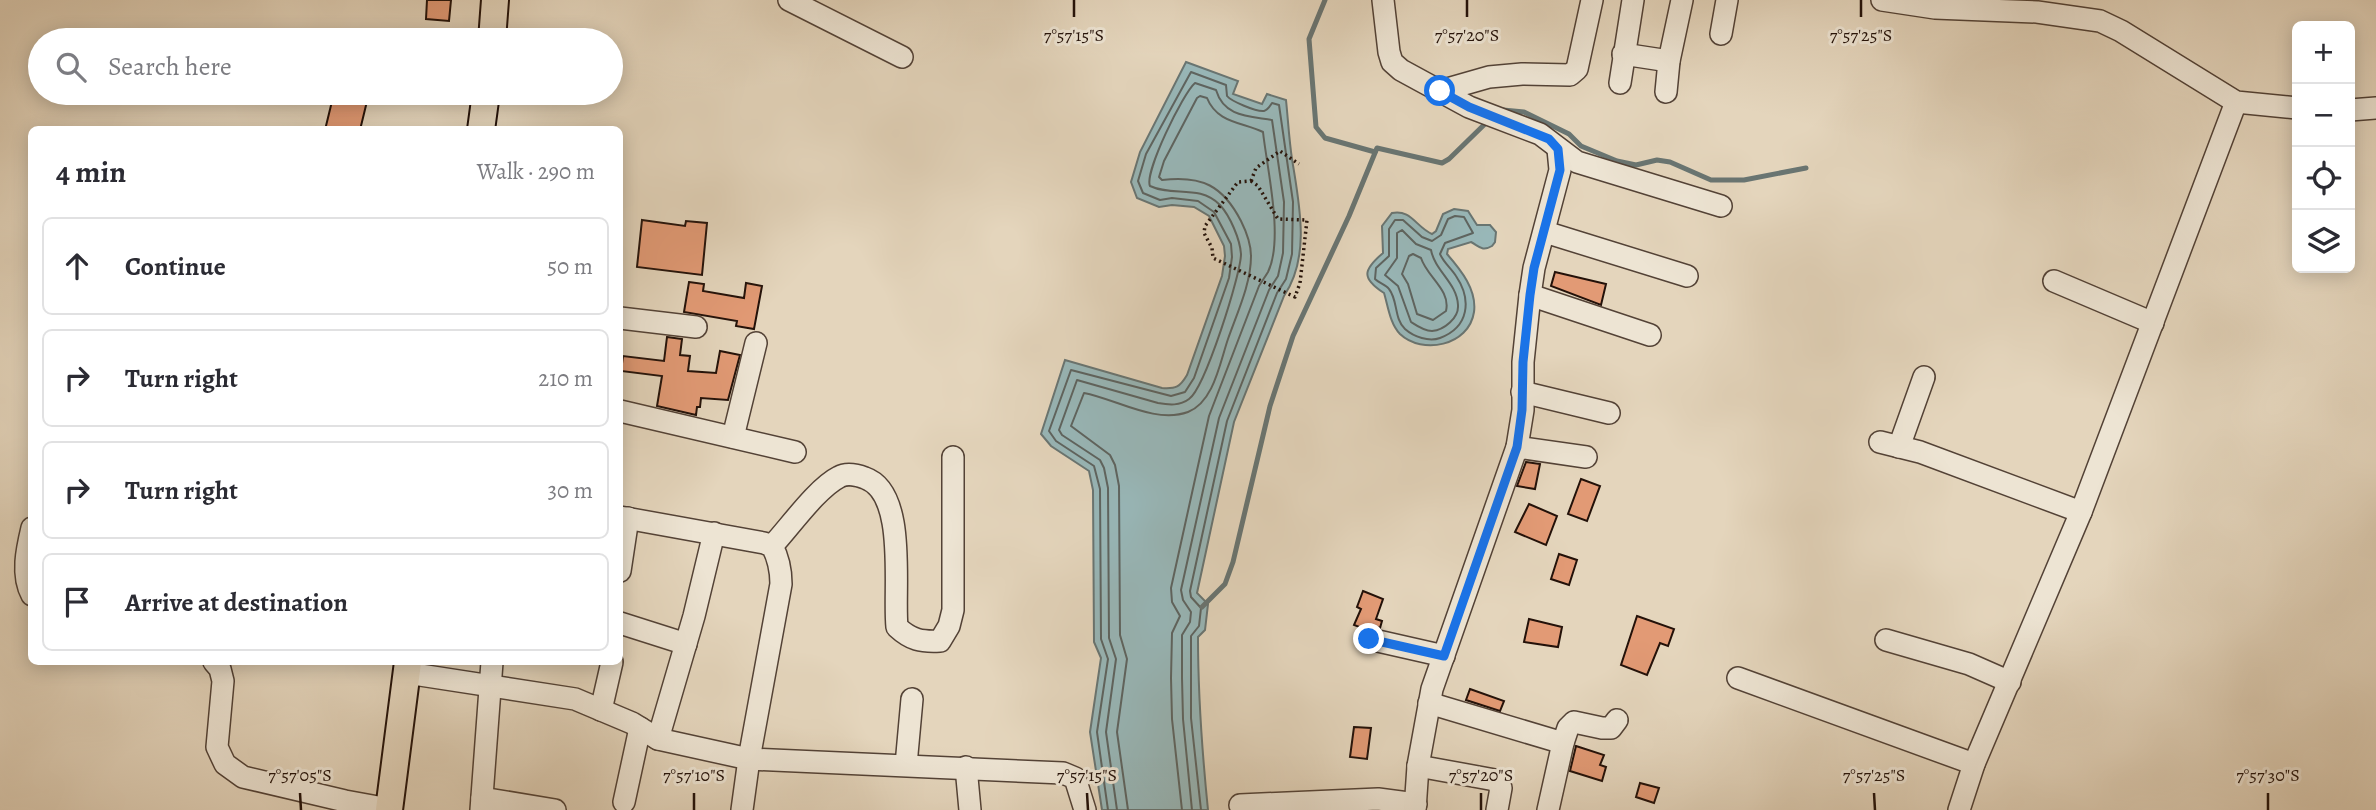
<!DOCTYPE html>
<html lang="en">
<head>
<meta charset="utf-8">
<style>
	body { margin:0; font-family:Alegreya,serif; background:#f7f7f7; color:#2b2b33 }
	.controls { position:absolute; right:21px; top:21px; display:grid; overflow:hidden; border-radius:10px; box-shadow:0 4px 18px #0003 }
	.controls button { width:63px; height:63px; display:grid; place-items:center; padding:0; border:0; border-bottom:2px solid #e1e1e2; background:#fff; color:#2b2b33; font:35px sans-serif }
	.stop { position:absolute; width:21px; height:21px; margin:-16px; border:5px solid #1a73e8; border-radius:50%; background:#fff }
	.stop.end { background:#1a73e8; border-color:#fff; box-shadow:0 2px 7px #0008 }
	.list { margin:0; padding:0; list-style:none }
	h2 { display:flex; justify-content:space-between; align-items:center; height:91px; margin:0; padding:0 28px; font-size:30px }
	h2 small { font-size:23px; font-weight:400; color:#7c7c81 }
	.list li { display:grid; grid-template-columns:46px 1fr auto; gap:21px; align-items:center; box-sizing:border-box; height:98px; margin:0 14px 14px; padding:0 14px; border:2px solid #e1e1e2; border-radius:10px }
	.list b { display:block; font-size:26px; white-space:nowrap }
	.list em { font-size:23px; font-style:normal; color:#7c7c81 }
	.icon { flex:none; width:38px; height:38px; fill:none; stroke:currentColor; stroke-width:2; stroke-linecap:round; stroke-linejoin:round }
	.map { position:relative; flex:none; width:2376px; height:810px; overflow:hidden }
	.search { position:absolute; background:#fff; box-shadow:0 4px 18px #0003; left:28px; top:28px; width:595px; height:77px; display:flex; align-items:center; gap:18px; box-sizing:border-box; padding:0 24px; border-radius:38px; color:#7c7c81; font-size:26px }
	.panel { position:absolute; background:#fff; box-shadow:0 4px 18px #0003; left:28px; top:126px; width:595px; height:539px; border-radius:10px }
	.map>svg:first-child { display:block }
	.water { fill:#98b7b8; stroke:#697572; stroke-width:2 }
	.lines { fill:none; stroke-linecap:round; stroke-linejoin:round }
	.shore { stroke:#5e6460; stroke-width:2 }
	.stream { stroke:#697572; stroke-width:5 }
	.building { fill:#e29a75; stroke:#231109; stroke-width:2 }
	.minor-casing { stroke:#534236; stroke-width:24 }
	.major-casing { stroke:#231109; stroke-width:30 }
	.path { stroke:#231109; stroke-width:3.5; stroke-dasharray:2 3.5; stroke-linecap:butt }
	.minor { stroke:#ede4d3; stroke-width:21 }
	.major { stroke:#e4d5bc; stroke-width:26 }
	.route { stroke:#1a73e8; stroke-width:9 }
	.ticks { fill:none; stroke:#231109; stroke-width:2.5 }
	.ticks-label { font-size:18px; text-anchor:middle; fill:#231109; stroke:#ede4d3; stroke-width:6; stroke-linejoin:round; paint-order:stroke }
</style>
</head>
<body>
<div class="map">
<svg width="2376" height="810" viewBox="0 0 2376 810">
	<rect width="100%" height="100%" fill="#e4d5bc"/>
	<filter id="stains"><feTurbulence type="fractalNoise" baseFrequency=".00286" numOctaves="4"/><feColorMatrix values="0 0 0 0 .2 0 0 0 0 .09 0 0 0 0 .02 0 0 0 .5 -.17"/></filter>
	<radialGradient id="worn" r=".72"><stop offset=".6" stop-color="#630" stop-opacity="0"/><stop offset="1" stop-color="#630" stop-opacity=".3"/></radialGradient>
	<!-- water -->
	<g class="water">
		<path d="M1186,62L1238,81L1233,94L1262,104L1267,94L1286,100C1288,119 1289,139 1292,159C1299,203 1311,256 1284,296L1234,422L1197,593L1208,604L1205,630L1198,637C1198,697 1202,751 1208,810H1102L1090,732L1101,658L1094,642L1093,490L1089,471L1051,446L1041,434L1065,360L1162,388C1176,389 1180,387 1187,375L1222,276L1225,256L1224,246L1209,216L1194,207L1172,205L1159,207L1137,198L1131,182L1140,152Z"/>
		<path d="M1454,209L1468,211L1477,225H1490L1496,232L1495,242L1492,246C1482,252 1479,246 1471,242L1448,249L1447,254C1461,270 1477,290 1474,312C1469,346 1422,355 1400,334C1390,324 1388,306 1384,293C1361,278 1363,270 1383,253L1382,226L1392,213C1411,209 1416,227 1432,234L1436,231L1443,214Z"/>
	</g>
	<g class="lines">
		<!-- shore -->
		<g class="shore">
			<path d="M1455,216L1464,217L1473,233L1445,243L1440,254C1444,263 1451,268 1456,276C1472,300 1469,327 1440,338C1429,342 1414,337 1405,329C1394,319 1398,300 1389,289C1386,285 1379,283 1375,279L1376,268L1389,256V229L1395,220H1403L1422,237L1432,241L1441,235L1448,219Z"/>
			<path d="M1402,230L1416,244L1431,250C1435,271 1457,283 1458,305C1459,318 1444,330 1432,331C1424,331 1417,326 1411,322L1398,286L1385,275L1397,258V233Z"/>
			<path d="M1413,254L1421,258C1427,277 1451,290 1446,311L1433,320L1417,314L1408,284L1402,274L1409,256Z"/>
			<path d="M1108,810L1097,732L1108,659L1101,639L1100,489L1094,466L1056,441L1049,431L1071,370L1171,396L1185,392L1194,378L1229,278L1232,257L1231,244L1214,212L1198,201L1172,198L1160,200L1143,193L1138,181L1146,154L1191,72L1226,85L1227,96C1231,101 1256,112 1264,111C1268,110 1270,106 1272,103L1279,105L1293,202L1292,254L1286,279L1277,293L1227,421L1190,591L1191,597L1201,608L1199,626L1191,636V718L1201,810"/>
			<path d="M1117,810L1106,732L1116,659L1109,638L1108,488L1104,468L1100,460L1062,435L1059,430L1077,380L1158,403C1169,405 1180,406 1189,399C1205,388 1241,274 1241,254C1240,239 1230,216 1220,205C1199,184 1173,197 1150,186C1144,173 1183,93 1195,83L1216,90C1224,117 1249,116 1272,120L1284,202L1283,253L1278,276L1269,290L1219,418L1181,590L1183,600L1191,612L1190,622L1182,635V678L1183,719L1192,810"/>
			<path d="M1128,810L1117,732L1127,659L1120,635L1119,486L1115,465L1110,455L1071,426L1084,393C1116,399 1155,424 1188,412C1214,402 1220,362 1228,339C1237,313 1251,284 1251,256C1251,243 1247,233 1241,221C1223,186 1202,175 1162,180L1159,177L1164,161L1197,98L1200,96L1207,98C1217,123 1242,122 1263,132C1267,169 1284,239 1268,272C1265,277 1262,281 1259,286L1209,416L1171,588L1172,602L1180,616L1172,633L1171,678L1172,719L1182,810"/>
		</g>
		<!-- stream -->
		<g class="stream">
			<path d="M1325,0L1309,39L1316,127L1325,138L1375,152"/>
			<path d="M1503,110L1524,112L1569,134L1581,146L1617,161L1636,165L1657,160L1670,162L1711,180H1744L1806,168"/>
			<path d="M1202,607L1225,584L1233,562L1270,406L1293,336L1349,216L1377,148L1442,163L1449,159L1489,120"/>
		</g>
	</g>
	<!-- building -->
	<g class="building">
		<path d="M427,0H451L449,21L426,19Z"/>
		<path d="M334,93H369L360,130H325Z"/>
		<path d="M642,220L685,226L686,221L707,223L702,275L637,267Z"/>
		<path d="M1555,272L1606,284L1601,305L1551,286Z"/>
		<path d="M689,282L704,284L703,291L744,298L746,283L762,286L754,329L736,326L737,321L684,312Z"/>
		<path d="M667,337L682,339L680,355L690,356L688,371L716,373L720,351L740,355L728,400L701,398L700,407H697L696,415L657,406L662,376L621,371L623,356L664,361Z"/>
		<path d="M1526,462L1540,464L1535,489L1517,486Z"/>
		<path d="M1581,479L1600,486L1587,521L1568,514Z"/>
		<path d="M1529,504L1557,516L1546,545L1515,532Z"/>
		<path d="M1559,554L1577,560L1569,585L1551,579Z"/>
		<path d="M1363,591L1383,599L1376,619L1382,621L1380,628L1371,626L1362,628L1354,625L1361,609L1357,607Z"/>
		<path d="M1637,616L1674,629L1668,646L1660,643L1647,675L1621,665Z"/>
		<path d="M1529,619L1562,627L1558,647L1524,642Z"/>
		<path d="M1470,689L1504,701L1500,711L1466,700Z"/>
		<path d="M1354,727L1371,728L1367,759L1350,757Z"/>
		<path d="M1576,746L1604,755L1600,765L1606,767L1602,781L1570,771Z"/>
		<path d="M1640,783L1659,788L1654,803L1636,797Z"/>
	</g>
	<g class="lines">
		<!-- minor casing -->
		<g class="minor-casing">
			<g id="minor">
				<path d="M789,0L902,57"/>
				<path d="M1383,0L1389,52L1392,62L1401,70L1469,107L1540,134L1577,162L1721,206"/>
				<path d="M1882,0L1935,8L2037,12L2100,21L2121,31L2236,102L2297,108"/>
				<path d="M1721,34L1727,0"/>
				<path d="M1623,54L1669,61"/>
				<path d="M1620,83L1633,0"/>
				<path d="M1440,91L1489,77L1522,74L1570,75L1577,69L1592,0"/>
				<path d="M1666,92L1669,61L1682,0"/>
				<path d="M2350,110L2376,108"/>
				<path d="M1545,232L1687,276"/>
				<path d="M2054,281L2153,323"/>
				<path d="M1530,295L1650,335"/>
				<path d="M620,318L696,327"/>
				<path d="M1522,392L1609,413"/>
				<path d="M620,411L795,452"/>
				<path d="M733,437L756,343"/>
				<path d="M1880,442L1920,452L2081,512"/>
				<path d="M1517,447L1586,457"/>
				<path d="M1899,447L1924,377"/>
				<path d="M620,517L764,543L772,546C779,559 781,570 781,584L749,759L742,810"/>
				<path d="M32,528C27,549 21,575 32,595"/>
				<path d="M772,546C789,528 817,488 839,477C846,473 857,475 865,478C908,493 893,591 897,627C911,640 921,642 940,641L949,626L953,610V457"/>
				<path d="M620,571L628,518"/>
				<path d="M620,623L686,644"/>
				<path d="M1369,639L1444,656"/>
				<path d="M1886,640L1969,664L2010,682"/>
				<path d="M214,662L220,669L223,681L217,747L225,764L243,777L345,801L389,809"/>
				<path d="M407,673L575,699L632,723L658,739L749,759L1063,773L1075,778L1085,810"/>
				<path d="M1738,678L1974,764"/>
				<path d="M1429,703L1563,743L1548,810"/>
				<path d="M601,710L612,662"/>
				<path d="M658,739L694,616L714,533"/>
				<path d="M1563,743L1568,728L1574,722L1602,728H1611L1617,720"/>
				<path d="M906,765L912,699"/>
				<path d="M1418,766L1495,780L1501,788L1497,810"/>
				<path d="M966,767L970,810"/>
				<path d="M482,798L555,810"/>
				<path d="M624,802L640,728"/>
				<path d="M1240,805L1378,799L1416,804"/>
				<path d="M481,810L492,662"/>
				<path d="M1415,810L1418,766L1432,689L1517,447L1523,410V362L1530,295L1534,268L1560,170L1558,149"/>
				<path d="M1959,810L1974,764L2081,512L2236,102"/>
			</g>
		</g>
		<!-- major casing -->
		<g class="major-casing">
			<g id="major">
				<path d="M492,40L495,0"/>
				<path d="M481,130L486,93"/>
				<path d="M389,810L408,662"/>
			</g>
		</g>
		<!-- path -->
		<g class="path">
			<path d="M1251,181L1258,186L1278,219L1307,220L1300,283L1295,297L1213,258L1212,248L1204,233L1205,226L1238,182Z"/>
			<path d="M1251,181L1256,168L1280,151L1299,164"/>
		</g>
		<!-- minor -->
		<use href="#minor" class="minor"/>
		<!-- major -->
		<use href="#major" class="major"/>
	</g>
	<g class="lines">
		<!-- route -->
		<path class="route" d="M1369,639L1444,656L1517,447L1522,410L1523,362L1530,295L1534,268L1560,170L1558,149L1549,139L1469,107L1440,91"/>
	</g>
	<!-- ticks -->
	<path class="ticks" d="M1074,0V17M1467,0V17M1861,0V17M300,793L301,810M694,793V810M1087,793L1088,810M1481,793V810M1874,793L1875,810M2268,793V810"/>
	<g class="ticks-label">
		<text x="1074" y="41">7°57'15"S</text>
		<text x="1467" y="41">7°57'20"S</text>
		<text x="1861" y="41">7°57'25"S</text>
		<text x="300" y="781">7°57'05"S</text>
		<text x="694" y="781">7°57'10"S</text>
		<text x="1087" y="781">7°57'15"S</text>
		<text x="1481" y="781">7°57'20"S</text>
		<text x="1874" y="781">7°57'25"S</text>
		<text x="2268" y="781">7°57'30"S</text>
	</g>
	<rect width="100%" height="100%" filter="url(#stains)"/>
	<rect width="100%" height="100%" fill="url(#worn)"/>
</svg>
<div class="controls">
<button>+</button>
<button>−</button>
<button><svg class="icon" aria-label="locate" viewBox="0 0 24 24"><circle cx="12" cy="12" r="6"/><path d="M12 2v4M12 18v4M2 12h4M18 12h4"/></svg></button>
<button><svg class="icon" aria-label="layers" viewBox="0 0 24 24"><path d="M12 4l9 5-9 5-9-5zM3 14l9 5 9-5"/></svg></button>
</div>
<div class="stop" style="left:1440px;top:91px"></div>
<div class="stop end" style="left:1369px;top:639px"></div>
<div class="search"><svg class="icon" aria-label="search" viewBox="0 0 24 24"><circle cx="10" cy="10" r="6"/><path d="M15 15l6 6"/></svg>Search here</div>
<section class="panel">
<h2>4 min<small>Walk · 290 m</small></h2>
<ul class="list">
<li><svg class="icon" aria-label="ahead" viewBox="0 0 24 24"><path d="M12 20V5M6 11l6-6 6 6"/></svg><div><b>Continue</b></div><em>50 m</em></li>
<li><svg class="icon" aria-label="right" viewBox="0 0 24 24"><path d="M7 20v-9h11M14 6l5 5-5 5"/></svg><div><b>Turn right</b></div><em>210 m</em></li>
<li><svg class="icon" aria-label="right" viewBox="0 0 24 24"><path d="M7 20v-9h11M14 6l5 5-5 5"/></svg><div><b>Turn right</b></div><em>30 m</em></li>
<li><svg class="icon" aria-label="arrive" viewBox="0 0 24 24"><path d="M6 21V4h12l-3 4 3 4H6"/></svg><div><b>Arrive at destination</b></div></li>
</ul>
</section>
</div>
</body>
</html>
